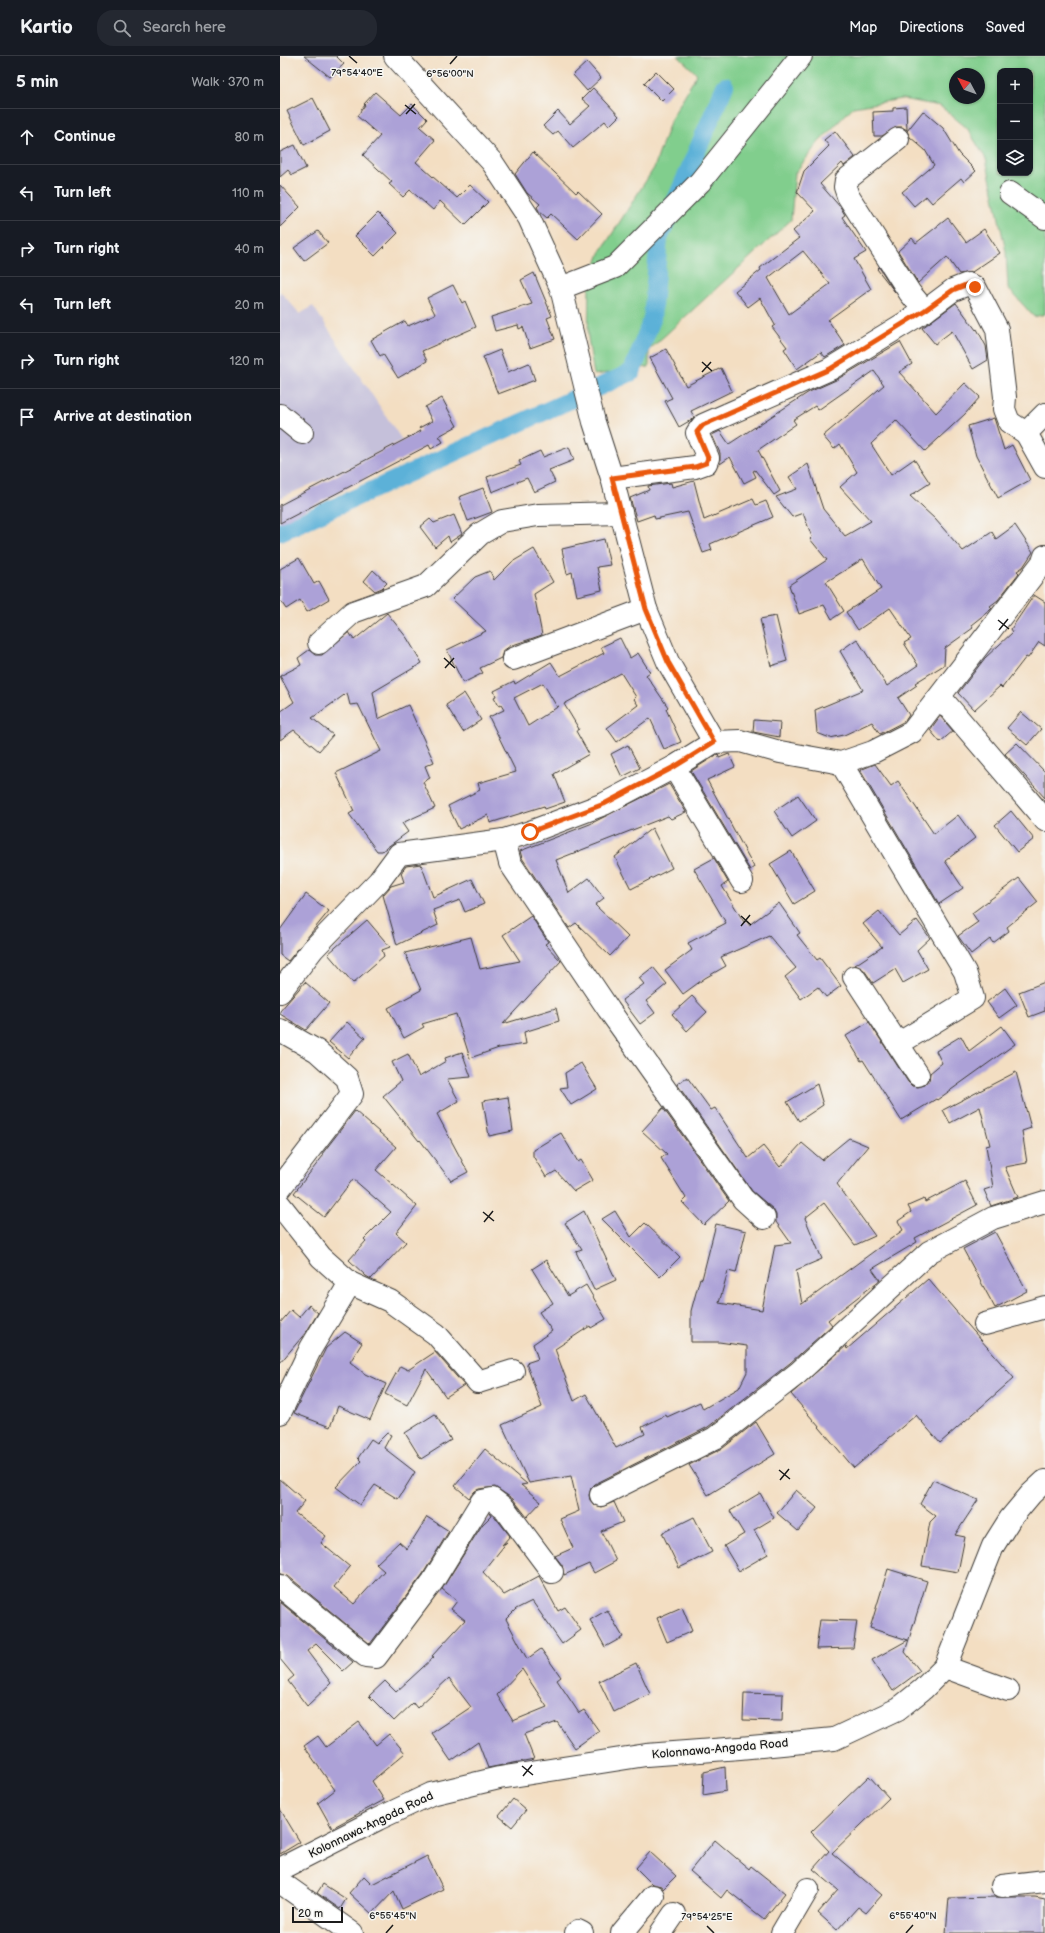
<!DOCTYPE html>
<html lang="en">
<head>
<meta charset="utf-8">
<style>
	body { margin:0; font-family:"Balsamiq Sans",sans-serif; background:#242831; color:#f1f3f6 }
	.controls { position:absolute; right:12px; top:12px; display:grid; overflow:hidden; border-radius:8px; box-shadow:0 1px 3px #0004 }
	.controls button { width:36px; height:36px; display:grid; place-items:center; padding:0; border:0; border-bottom:1px solid #363941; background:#171b24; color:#f1f3f6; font:20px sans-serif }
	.compass { position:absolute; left:669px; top:12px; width:36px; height:36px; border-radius:50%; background:#171b24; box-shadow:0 1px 3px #0004; rotate:311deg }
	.scale { position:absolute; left:12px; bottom:10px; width:51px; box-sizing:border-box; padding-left:4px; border:2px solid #1c1c1c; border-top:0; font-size:11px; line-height:14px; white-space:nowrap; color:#1c1c1c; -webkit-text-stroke:3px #f6f6f2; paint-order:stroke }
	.stop { position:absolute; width:12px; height:12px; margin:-9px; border:3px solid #ea580c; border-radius:50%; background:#fff }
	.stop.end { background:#ea580c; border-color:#fff; box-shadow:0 1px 4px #0008 }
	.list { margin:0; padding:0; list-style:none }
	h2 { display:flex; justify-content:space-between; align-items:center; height:52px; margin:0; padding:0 16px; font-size:17px }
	h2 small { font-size:13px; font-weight:400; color:#9ea1a6 }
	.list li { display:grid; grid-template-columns:26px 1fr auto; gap:12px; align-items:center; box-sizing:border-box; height:56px; padding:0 16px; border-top:1px solid #363941 }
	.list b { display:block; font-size:15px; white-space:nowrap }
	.list em { font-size:13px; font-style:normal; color:#9ea1a6 }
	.icon { flex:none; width:22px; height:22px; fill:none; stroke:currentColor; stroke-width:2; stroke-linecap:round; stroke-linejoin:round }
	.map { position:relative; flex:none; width:765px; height:1877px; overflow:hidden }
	header { display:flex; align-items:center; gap:24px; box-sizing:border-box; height:56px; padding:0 20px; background:#171b24; border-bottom:1px solid #363941 }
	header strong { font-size:19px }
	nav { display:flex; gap:22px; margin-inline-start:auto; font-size:14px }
	.search { width:280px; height:36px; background:#242831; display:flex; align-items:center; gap:10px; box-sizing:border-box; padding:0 14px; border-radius:16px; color:#9ea1a6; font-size:15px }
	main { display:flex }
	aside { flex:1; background:#171b24 }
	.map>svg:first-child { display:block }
	.industrial { fill:#c5c0da }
	.green { fill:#81ce8d; stroke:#4e7554; fill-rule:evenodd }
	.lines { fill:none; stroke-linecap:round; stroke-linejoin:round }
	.canal { stroke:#5bb1d8; stroke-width:18 }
	.building { fill:#aca1d7; fill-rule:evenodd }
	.minor-casing { stroke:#3c3935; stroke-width:24 }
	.major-casing { stroke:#3c3935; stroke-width:24 }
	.minor { stroke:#fff; stroke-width:22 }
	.major { stroke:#fff; stroke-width:22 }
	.route { stroke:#ea580c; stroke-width:5 }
	.ticks { fill:none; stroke:#1c1c1c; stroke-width:1.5 }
	.labels { text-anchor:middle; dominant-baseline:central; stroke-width:3; stroke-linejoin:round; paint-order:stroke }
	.street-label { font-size:12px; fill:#1c1c1c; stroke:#f6f6f2 }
	.ticks-label { font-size:10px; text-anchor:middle; fill:#1c1c1c; stroke:#f6f6f2; stroke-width:3; stroke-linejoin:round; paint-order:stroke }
</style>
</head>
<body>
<header>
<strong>Kartio</strong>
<div class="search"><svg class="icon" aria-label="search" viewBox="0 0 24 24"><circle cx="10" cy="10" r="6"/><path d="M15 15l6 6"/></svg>Search here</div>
<nav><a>Map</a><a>Directions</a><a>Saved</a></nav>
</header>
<main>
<aside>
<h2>5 min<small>Walk · 370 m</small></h2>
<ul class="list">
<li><svg class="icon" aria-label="ahead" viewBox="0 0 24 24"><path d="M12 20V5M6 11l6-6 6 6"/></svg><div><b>Continue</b></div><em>80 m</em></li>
<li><svg class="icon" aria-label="left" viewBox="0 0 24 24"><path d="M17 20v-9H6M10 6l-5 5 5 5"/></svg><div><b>Turn left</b></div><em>110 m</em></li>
<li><svg class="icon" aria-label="right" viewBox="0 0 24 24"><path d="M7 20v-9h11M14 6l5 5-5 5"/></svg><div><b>Turn right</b></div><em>40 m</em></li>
<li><svg class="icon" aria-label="left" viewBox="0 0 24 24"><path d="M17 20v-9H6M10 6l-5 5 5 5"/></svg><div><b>Turn left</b></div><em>20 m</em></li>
<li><svg class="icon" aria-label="right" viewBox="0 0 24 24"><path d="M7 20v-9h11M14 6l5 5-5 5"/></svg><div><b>Turn right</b></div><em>120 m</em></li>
<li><svg class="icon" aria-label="arrive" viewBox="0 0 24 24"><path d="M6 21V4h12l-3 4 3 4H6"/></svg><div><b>Arrive at destination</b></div></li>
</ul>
</aside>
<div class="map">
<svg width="765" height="1877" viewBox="0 0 765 1877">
	<rect width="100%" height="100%" fill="#f6f6f2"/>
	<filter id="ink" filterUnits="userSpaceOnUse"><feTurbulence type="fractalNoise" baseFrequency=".025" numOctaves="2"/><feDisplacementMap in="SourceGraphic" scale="8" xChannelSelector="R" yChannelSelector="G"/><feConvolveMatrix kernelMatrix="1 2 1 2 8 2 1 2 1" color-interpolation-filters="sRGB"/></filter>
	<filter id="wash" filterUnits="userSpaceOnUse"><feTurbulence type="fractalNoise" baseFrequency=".012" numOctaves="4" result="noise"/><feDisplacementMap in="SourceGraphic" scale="16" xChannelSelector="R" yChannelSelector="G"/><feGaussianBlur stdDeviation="0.9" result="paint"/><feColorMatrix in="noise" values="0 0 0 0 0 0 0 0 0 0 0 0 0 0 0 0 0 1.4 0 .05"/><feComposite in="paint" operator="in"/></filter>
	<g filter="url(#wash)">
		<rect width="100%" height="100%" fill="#f3dec2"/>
		<!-- industrial -->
		<path class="industrial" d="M0,235L20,258L33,250L122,384L64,414L0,442Z"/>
		<!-- green -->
		<path class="green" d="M398,0H765V258L754,261L728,232L726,196L706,103L687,72L660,50L622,43L573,51L538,87L515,117L511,164L369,294V311L314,319L308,282L309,229L320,197L374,112L391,63L417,18ZM720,15H750V117H720ZM675,18H699V42H675Z"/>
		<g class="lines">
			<!-- canal -->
			<path class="canal" d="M0,476L352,316L372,263L379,183L445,30"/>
		</g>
		<g id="blocks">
			<!-- building -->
			<g class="building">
				<path d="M24,0H56L64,8L50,21Z"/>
				<path d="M307,6L321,22L307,35L293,19Z"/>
				<path d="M376,15L394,33L382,45L364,27Z"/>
				<path d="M313,32L339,60L329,70L325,65L293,92L278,75L273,79L263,70L278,55L290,68L310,50L302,43Z"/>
				<path d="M95,36L121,59L132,48L147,63L140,71L155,84L136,106L177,142L190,129L208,146L185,169L160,145L153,154L130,134L123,141L109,128L112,126L83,99L100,80L77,60L85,49L84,48Z"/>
				<path d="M33,42L50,75L24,89L7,55Z"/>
				<path d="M626,51L627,74L622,71H616L602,80H594L593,56L613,55V52Z"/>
				<path d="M643,55L663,72L679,98L696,115L684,126L681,122L652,147L646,140L634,150L622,136L654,109L645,94L630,81L627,75Z"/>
				<path d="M555,75L575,101L564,110L562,107L540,128L561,152L565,159L562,161L586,196L574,203L591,233L548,264L565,289L545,301L541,296L517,313L504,293L507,291L492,271L495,269L480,242L468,251L455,235L481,214L480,212L519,182L513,175L535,155L517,136L524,115L549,90L544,84ZM523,195L550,228L509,258L488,222Z"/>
				<path d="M15,89L26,112L12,119L8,114L0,121V96Z"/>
				<path d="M253,96L296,137L298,135L322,158L298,183L271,158L267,162L259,155L257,151L260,148L247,137L235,118Z"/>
				<path d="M0,129L20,151L0,171Z"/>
				<path d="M98,157L118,177L95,200L75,180Z"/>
				<path d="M668,162L686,186L704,173L720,197L692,216L679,218L667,201L638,227L618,195L632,182L636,187Z"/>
				<path d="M38,175L48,187L24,205L14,192Z"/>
				<path d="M599,211L615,236L597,213Z"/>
				<path d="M254,217L272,260L267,262L275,283L250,292L243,271L239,273L238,269L215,275L211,261L252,248L241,224Z"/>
				<path d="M173,229L182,247L185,245L196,271L142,295L147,305L118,322L103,298L100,300L91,284L125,265L128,270L155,258L147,242Z"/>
				<path d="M676,247L696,274L697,273L706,290L708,304L693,313L672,275L655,288L642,272Z"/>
				<path d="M620,286L632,308L619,316L656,357L685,327L700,341L685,358L645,395L616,364L591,388L611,419L634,403L650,427L630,440L655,463L683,495L712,476L716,483L735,469L753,496L743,511L737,515L739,517L718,544L710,550L712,552L710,554L691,569L693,572L665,592L664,609L635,627L637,629L618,642L629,659L625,665L600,678L592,666L564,679L550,682L537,677L535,654L583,634L560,595L577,583L607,630L638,609L624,587L631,583L610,552L578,574L566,556L601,533L583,503L546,526L564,555L552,563L544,549L519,558L509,529L547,504L530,483L532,481L523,457L512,461L496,441L517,433L509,421L528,408L543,453L565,480L591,465L560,431L577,416L560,388L554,393L543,380L604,329L594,315L538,354L535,350L513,364L516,368L478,394L500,435L494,439L475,414L473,415L476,421L464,427L450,401L440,408V397L432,379L440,375L449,388L529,336L556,324Z"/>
				<path d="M386,293L406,330L441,312L452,335L411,355L414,361L411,364L399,371L385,345L392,342L370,302Z"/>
				<path d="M220,294L228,316L249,307L255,324L218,338L203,301Z"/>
				<path d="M162,342L177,370L159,380L163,386L151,393L149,389L0,467V449L141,375L139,372L152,365L145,351Z"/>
				<path d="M714,362L724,394L732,389L750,424L718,442L696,400L688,370Z"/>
				<path d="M289,391L294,404L269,414L275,426L254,436L247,422L212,436L207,421L241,409L239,405L260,395L263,401Z"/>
				<path d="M414,425L424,464L473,443L476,449L486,445L493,461L430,488L432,494L423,497L408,456L375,463L374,459L357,465L350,442L369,434L368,430L391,427L392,431Z"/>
				<path d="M203,432L212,456L188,465L179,441Z"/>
				<path d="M174,459L182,478L170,486L168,480L155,491L140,471L150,463L154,467Z"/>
				<path d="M324,483L330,509L317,511L322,534L297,540L292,516L287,518L282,493Z"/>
				<path d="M254,493L273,526L254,538L262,579L230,590L223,595L221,602L200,612L203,617L183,627L167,594L206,575L172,543L195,521L210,515L214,524L232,506Z"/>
				<path d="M19,502L34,528L39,525L49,543L27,556L20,544L6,553L0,544V513Z"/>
				<path d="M93,514L107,527L102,532L95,535L84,525Z"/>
				<path d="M754,539L765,546V590L759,586L748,602L746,601L722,632L720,630L694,654L678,637L705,602L733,576L731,573Z"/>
				<path d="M107,557L127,582L142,607L93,636L98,663L128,649L154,706L145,710L150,722L143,726L155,752L122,767L128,776L102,795H97L69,758L74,755L56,717L101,695L78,648L70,649L67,637L32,662L53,679L39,695L14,674L0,684V656L14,646L0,620L21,609L18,602L29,594L35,599H42L69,576L74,584Z"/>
				<path d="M496,560L507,605L491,610L480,563Z"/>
				<path d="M340,582L350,602L358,597L370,616L366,619L388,651L386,653L401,686L384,693L370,662L337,686L327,672L358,649L354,643L356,641L341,617L284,648L299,673L296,675L309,698L274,718L285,746L265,753L264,750L210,767L208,759L179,773L168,750L200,734L198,727L236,716L209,661L224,654L221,649L219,650L214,641L216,640L214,635L234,625L235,628L271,606L280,620L324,597L321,591ZM263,627L277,651L279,650L248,670L234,642Z"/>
				<path d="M184,637L201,664L183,676L166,649Z"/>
				<path d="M741,656L761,673L747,689L727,672Z"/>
				<path d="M660,660L673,675L660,686L650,674Z"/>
				<path d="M474,664L500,666L499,681L473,676Z"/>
				<path d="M737,687L765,716V742L725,698Z"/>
				<path d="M348,689L360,712L342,721L331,698Z"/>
				<path d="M438,698L439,702L449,698L455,711L427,724L474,811L470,814L411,715Z"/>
				<path d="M595,708L611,730L618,725L654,778L678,759L695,782L665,805L683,832L659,848L580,714Z"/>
				<path d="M389,728L406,756L391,763L388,760L276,804L289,837L309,822L324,842L315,849L348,881L330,900L296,867L289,872L242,802L240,795L310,768Z"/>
				<path d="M518,739L536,765L512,782L494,755Z"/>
				<path d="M731,755L754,783L737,796L715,769Z"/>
				<path d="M372,772L392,812L351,833L335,801Z"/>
				<path d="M511,795L535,835L514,848L490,808Z"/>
				<path d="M434,802L448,826L442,830L464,866L467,865L469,869L499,847L520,877L517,879L537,904L540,902L561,930L546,941L538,931L521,943L505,921L516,912L489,880L441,901L446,910L425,922L403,938L385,914L412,894L408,887L446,867L414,813Z"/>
				<path d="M141,808L153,841L192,823L204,848L185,856L180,844L153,854L158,869L117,889L103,839L111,830L124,826L121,817L126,810Z"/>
				<path d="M739,822L758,846L727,871L729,875L713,887L710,883L691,898L678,880L698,866L692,857Z"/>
				<path d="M26,838L49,855L8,905L0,899V874Z"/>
				<path d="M599,855L619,879L637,864L650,882L637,894L648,913L623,927L615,913L593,927L584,914L575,909L602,891L583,868Z"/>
				<path d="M251,860L268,886L265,888L281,905L223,968L276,952L279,965L244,976L246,988L219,992L190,1002L176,958L142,968L144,971L124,982L108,952L141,934L125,897L191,881L200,913L240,905L223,879Z"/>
				<path d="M87,864L110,891L102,894L104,900L73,927L48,898Z"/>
				<path d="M373,911L387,928L366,945L375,957L360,968L342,944L364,928L359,922Z"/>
				<path d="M25,926L49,947L26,974L0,958V955Z"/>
				<path d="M765,926V955L749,961L739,936Z"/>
				<path d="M725,932L737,949L719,962L707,946Z"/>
				<path d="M412,940L427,956L407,975L392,958Z"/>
				<path d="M67,966L85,982L68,1002L49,986Z"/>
				<path d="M589,966L628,1026L632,1030L638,1031L645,1029L649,1024L650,1017L662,1007L656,995L681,980L689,995L722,970L735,988L657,1044L656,1043L621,1064L583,1004L581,1005L566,980Z"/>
				<path d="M182,996L191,1021L167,1023L179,1045L157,1058L188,1116L171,1125L140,1084L139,1085L103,1040L121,1025L112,1006L128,998L139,1021L166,1005L165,1002Z"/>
				<path d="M301,1007L317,1033L291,1049L280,1032L287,1031L285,1017Z"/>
				<path d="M736,1016L751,1072L742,1075L747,1107L725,1111L738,1141L711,1150L704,1134L713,1131L706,1090L710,1089L700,1051L670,1067L663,1054Z"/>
				<path d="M407,1021L431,1054L435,1052L468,1102L483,1090L500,1111L522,1087L542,1104L569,1082L588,1090L557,1128L595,1180L575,1189L544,1147L525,1162L542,1203L516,1214L522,1248L623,1174L618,1165L631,1156L628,1150L644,1143L645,1146L685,1125L697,1149L635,1182L637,1186L592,1213L600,1224L548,1264L552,1269L510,1307L428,1371L315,1428L311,1432L309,1439L310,1444L314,1449L321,1451L334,1446L343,1466L321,1475L336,1505L314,1517L309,1508L284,1519L282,1509L275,1500L293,1492L280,1463L299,1455L291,1420L249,1427L222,1369L262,1351L246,1307L258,1303L253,1288L272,1275L259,1256L273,1247L252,1213L266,1204L288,1240L306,1229L326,1263L311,1272L310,1270L275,1293L294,1345L306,1338L336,1392L365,1378L362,1371L386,1359L387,1361L420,1346L423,1353L459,1332L467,1316V1290L439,1286H411V1255L420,1222L422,1223L436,1168L466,1175L456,1217L448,1215L439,1247L482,1254L495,1189L511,1187L496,1166V1159L493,1153L472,1135L397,1028Z"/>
				<path d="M537,1028L543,1049L519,1065L507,1046Z"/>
				<path d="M228,1041L233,1075L209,1080L203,1045Z"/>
				<path d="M383,1052L449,1145L424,1169L402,1146L406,1142L381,1102L387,1098L362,1075Z"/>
				<path d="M75,1055L116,1091L96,1114L137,1150L116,1177L126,1186L91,1223L86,1220L69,1204L86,1185L84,1183L111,1156L73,1123L44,1161L14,1137L43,1100L42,1098Z"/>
				<path d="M281,1077L298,1106L301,1104L313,1124L294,1135L276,1115L266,1121L253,1100V1094Z"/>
				<path d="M304,1155L336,1224L314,1234L296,1196L302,1194L285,1167Z"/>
				<path d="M335,1155L351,1181L365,1167L400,1201L380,1221L322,1163Z"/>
				<path d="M715,1176L747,1235L715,1252L683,1193Z"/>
				<path d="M648,1223L734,1322L660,1387L636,1359L574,1412L511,1338L566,1290L567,1293Z"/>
				<path d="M29,1249L38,1257L27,1275L0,1307V1267L11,1254L19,1261Z"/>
				<path d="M65,1276L82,1287L70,1306L85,1318L106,1328L90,1364L58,1350L50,1371L14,1357L46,1292Z"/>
				<path d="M155,1296L184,1329L166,1341L146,1313L127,1349L105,1338L120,1310L128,1314Z"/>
				<path d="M155,1358L171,1384L141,1403L125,1377Z"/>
				<path d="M476,1366L495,1398L428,1439L409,1409L443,1392Z"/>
				<path d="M107,1377L111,1379L104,1392L135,1416L118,1443L95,1429L80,1449L56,1431L81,1405L78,1402L91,1383L97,1387Z"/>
				<path d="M205,1393L247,1428L241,1429L261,1446L247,1461L233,1443L215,1431L199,1433L195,1435L189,1442L175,1430Z"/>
				<path d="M0,1423L25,1445L15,1457L46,1480L41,1487L70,1511L54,1531L74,1548L104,1515L96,1508L119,1486L127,1493L147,1461L169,1475L143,1518L90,1588L8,1520L0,1518Z"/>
				<path d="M653,1424L698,1444L675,1479L685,1481L678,1516L642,1510L650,1466L656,1460L640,1448Z"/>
				<path d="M516,1434L537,1452L518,1475L497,1457Z"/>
				<path d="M480,1437L494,1462L474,1474L488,1498L459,1515L444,1490L464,1478L450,1455Z"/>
				<path d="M209,1457L216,1462L230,1480L222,1489L227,1486L203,1516L224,1539L259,1520L278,1555L285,1551L301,1574L282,1588L252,1545L236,1553L226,1563L247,1603L261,1593L281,1621L277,1624L299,1657L304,1654L319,1675L295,1692L277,1666L244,1678L254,1703L208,1712L198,1686L171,1705L152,1677L191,1651L169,1622L137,1652L133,1647L114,1665L89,1640L105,1625L116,1636L154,1601L152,1600L185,1564L171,1553L177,1545L162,1533L202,1469L211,1460ZM242,1613L267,1651L233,1665L217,1639Z"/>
				<path d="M414,1461L432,1496L399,1512L382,1477Z"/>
				<path d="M608,1513L647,1525L625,1596L640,1615L613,1635L592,1604L628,1584L590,1572Z"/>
				<path d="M0,1546L73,1606L63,1615L36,1588L27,1595L51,1627L27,1650L8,1625L14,1620L0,1603Z"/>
				<path d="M402,1551L412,1575L387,1586L377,1562Z"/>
				<path d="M327,1554L343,1581L325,1591L310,1564Z"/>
				<path d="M540,1564L577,1565L573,1592L536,1593Z"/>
				<path d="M356,1607L370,1638L334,1656L319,1625Z"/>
				<path d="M464,1637L503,1638L502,1665L463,1664Z"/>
				<path d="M79,1666L96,1689L109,1678L125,1697L92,1725L104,1744L52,1772L38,1747L55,1734L24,1690L38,1680L46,1691Z"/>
				<path d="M445,1711L446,1735L423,1739L424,1716Z"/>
				<path d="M589,1720L609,1742L552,1797L602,1839L586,1857L578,1851L557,1874L538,1857L558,1834L533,1813L549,1795L531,1776Z"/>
				<path d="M233,1743L246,1754L232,1771L219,1760Z"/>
				<path d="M0,1753L20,1786L0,1798Z"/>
				<path d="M435,1784L469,1813L471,1810L505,1837L484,1863L447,1834L441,1842L410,1815Z"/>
				<path d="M370,1796L396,1820L383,1833L381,1830L372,1828L356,1812Z"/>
				<path d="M147,1800L163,1833L122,1853L114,1835L92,1858L69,1837L84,1820L92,1828Z"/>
				<path d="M43,1828L66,1843L60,1853L37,1837Z"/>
				<path d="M717,1841H755L765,1843V1877H666L669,1842Z"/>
			</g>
		</g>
	</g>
	<g filter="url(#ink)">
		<use href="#blocks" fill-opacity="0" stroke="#3c3935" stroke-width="1"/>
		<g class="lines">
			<!-- minor casing -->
			<g class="minor-casing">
				<g id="minor">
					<path d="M115,0L212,106L249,162L281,232L314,366L332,422L366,553L388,606L434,686"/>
					<path d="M618,83L566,124L565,131L568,140L630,237L645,255"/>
					<path d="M730,137L765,162"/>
					<path d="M281,232L335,211L420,126L521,0"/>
					<path d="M765,358L746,377L765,411"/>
					<path d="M0,359L22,377"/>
					<path d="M332,422L415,411L426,407L428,402L417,377L423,369L550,313L645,255L673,234L688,228L695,231L717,273L725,341L724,353L729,366L746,377"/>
					<path d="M39,587L73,556L146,530L200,478L222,465L258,459L341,457"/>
					<path d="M233,603L366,553"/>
					<path d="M660,641L765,764"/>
					<path d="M561,707L685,916L693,942L618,988"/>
					<path d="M394,711L462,825"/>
					<path d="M224,784L230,807L329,954L463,1143L484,1162"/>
					<path d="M574,921L638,1019"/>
					<path d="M0,936L33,893L99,825L119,798L224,784L250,776L324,748L394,711L434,686L460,685L500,696L561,707L593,696L632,676L763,506L765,500"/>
					<path d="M0,974L37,995L67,1022L72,1038L0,1132"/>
					<path d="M0,1149L41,1201L70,1227L110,1245L156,1278L198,1326L233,1315"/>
					<path d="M705,1268L765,1251"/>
					<path d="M0,1357L31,1292L70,1227"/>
					<path d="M321,1439L435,1382L518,1317L649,1196L713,1162L765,1146"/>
					<path d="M0,1530L86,1600L96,1601L153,1525L202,1445L212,1443L225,1453L272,1516"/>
					<path d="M665,1611L728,1634"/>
					<path d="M0,1826L72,1877"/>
					<path d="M722,1830L765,1825"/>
					<path d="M296,1877L298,1875L302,1877"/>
					<path d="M342,1877L373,1840"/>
					<path d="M381,1877L394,1858"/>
					<path d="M502,1877L528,1833"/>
				</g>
			</g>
			<!-- major casing -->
			<g class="major-casing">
				<path id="major" d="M0,1813L98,1763L151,1738L219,1722L366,1699L460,1692L554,1683L618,1653L643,1633L665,1611L713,1490L730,1463L751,1438L765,1425"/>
			</g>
			<!-- minor -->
			<use href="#minor" class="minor"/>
			<!-- major -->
			<use href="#major" class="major"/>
		</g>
	</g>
	<g class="lines" filter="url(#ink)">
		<!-- route -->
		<path class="route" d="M250,776L324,748L394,711L434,686L388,606L366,553L332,422L415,411L426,407L428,402L417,376L423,369L550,313L645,254L673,234L688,228L695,231"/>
	</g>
	<!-- ticks -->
	<path class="ticks" d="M69,0L77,7M170,8L177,0M125,49L136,58M126,58L135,48M422,306L432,315M422,316L431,306M718,564L729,573M719,574L728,563M164,602L175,612M165,612L174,602M461,860L471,869M461,870L470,859M203,1156L214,1165M204,1166L213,1155M499,1414L510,1423M500,1424L509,1413M242,1710L253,1719M243,1720L252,1709M427,1870L434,1877M106,1877L113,1869M626,1877L633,1869"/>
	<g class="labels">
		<!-- street labels -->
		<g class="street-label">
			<text transform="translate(440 1693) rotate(-5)">Kolonnawa-Angoda Road</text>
			<text transform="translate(91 1769) rotate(-26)">Kolonnawa-Angoda Road</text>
		</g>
	</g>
	<g class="ticks-label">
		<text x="77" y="20">79°54'40"E</text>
		<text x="170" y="21">6°56'00"N</text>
		<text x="113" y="1863">6°55'45"N</text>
		<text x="633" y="1863">6°55'40"N</text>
		<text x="427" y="1864">79°54'25"E</text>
	</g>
</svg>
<div class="controls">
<button>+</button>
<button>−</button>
<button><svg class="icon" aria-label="layers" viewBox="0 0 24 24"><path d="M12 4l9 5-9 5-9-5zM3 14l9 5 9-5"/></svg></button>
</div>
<svg class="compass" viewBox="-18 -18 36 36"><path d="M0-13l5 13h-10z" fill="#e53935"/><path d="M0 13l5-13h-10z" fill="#9ea1a6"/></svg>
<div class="scale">20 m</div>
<div class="stop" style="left:250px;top:776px"></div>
<div class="stop end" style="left:695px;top:231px"></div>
</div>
</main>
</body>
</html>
